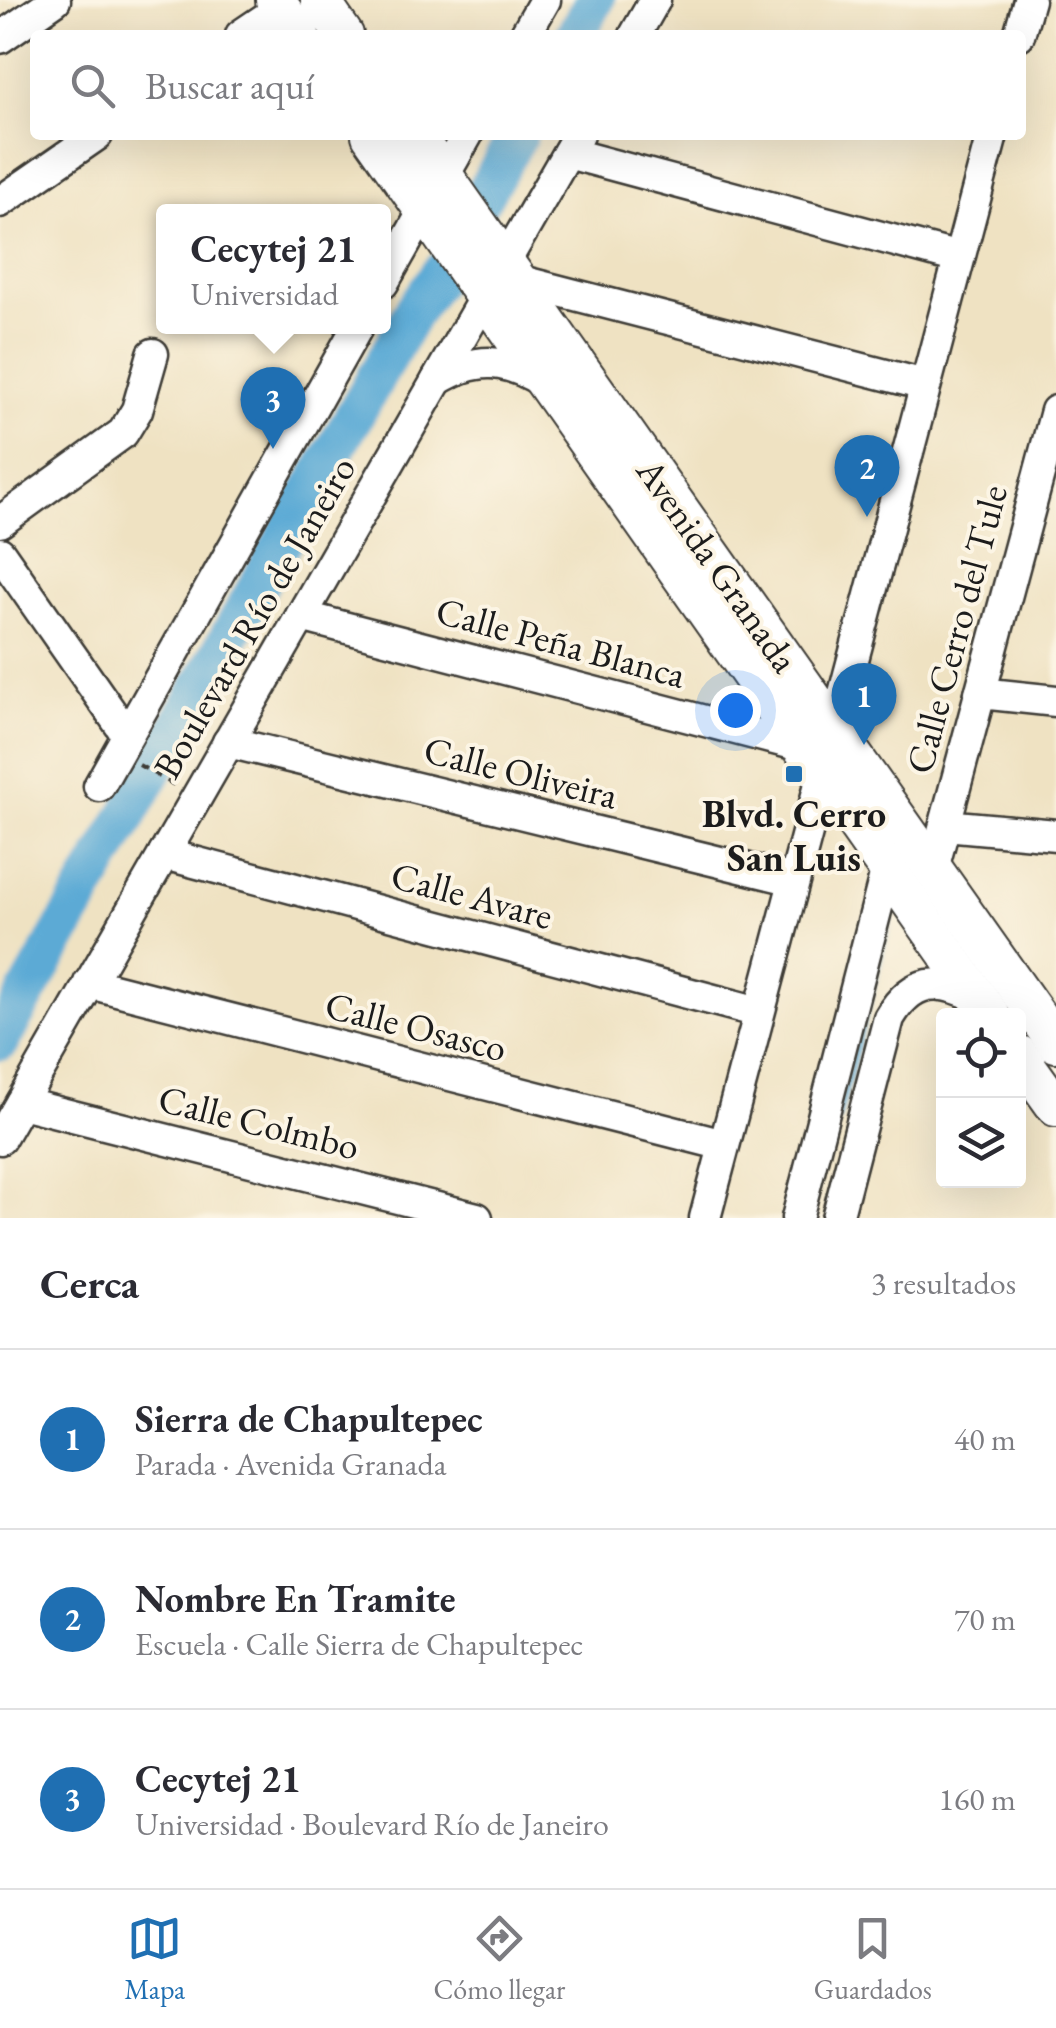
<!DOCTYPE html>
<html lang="es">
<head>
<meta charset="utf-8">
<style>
	body { margin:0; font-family:"EB Garamond",serif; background:#f2f2f3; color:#2b2b33 }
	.controls { position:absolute; right:30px; bottom:30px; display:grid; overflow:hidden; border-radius:10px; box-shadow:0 10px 40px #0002 }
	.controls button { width:90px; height:90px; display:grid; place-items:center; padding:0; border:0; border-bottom:2px solid #e1e1e2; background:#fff; color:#2b2b33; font:50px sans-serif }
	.you { position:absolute; left:735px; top:710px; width:35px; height:35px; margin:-25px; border:8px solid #fff; border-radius:50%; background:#1a73e8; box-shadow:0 0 0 15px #1a73e833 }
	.badge { display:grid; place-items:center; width:65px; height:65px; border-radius:50%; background:#1f6fb2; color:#fff; font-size:32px; font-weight:700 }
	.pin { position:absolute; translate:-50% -82px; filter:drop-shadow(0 2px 5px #0008) }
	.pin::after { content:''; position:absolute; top:52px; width:35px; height:30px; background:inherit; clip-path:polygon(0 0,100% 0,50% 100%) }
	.popup { position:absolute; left:156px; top:204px; width:235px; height:130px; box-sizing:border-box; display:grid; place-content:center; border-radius:10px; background:#fff; filter:drop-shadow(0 2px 8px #0005); font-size:32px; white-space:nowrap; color:#7c7c81 }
	.popup b { font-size:38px; color:#2b2b33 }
	.popup::after { content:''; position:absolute; left:50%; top:100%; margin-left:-20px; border:20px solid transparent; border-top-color:#fff }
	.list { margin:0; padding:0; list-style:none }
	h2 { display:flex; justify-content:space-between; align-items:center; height:130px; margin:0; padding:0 40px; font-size:42px }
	h2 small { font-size:32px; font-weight:400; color:#7c7c81 }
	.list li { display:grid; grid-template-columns:65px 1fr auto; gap:30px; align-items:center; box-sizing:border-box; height:180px; padding:0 40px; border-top:2px solid #e1e1e2 }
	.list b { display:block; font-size:38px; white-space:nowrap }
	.list p { margin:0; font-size:32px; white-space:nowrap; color:#7c7c81 }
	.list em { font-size:32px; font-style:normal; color:#7c7c81 }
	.icon { flex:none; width:55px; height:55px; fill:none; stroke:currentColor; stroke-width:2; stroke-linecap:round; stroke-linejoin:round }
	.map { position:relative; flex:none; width:1056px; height:1218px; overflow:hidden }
	.search { position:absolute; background:#fff; box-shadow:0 10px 40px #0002; left:30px; right:30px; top:30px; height:110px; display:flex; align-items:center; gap:25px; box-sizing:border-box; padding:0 35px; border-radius:10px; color:#7c7c81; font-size:38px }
	.sheet { height:670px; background:#fff }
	nav { display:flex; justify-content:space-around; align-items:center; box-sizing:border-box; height:140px; border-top:2px solid #e1e1e2; background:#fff; font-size:28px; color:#7c7c81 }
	nav a { display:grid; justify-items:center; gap:5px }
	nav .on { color:#1f6fb2 }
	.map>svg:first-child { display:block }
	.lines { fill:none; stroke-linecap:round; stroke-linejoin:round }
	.stream { stroke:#5baad5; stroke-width:6 }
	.river { stroke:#5baad5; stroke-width:40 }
	.minor-casing { stroke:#3c3a35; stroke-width:35 }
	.major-casing { stroke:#3c3a35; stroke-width:42 }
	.path { stroke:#3c3a35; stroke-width:4; stroke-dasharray:8 8; stroke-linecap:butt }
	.minor { stroke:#fff; stroke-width:30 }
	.major { stroke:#fff; stroke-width:38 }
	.poi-dot { fill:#1f6fb2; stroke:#fcf5e5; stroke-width:4 }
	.labels { text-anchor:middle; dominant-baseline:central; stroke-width:8; stroke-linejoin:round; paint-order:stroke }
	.street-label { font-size:38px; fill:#1c1c1c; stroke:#fcf5e5 }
	.poi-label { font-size:38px; font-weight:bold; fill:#1c1c1c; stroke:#fcf5e5 }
</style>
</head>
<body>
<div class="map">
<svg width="1056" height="1218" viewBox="0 0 1056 1218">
	<rect width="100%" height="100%" fill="#fcf5e5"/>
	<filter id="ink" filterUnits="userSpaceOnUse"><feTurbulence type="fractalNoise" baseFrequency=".01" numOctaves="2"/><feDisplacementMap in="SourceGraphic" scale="20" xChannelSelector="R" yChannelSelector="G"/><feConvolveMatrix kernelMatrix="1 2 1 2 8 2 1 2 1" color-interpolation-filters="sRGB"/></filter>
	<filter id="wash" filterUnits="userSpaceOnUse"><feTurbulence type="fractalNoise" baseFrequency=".0048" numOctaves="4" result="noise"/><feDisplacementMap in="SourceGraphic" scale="40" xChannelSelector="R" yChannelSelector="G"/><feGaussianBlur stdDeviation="2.25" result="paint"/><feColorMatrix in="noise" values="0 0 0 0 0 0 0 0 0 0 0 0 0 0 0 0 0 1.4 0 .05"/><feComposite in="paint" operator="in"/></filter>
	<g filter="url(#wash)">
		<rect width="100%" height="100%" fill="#efe2c2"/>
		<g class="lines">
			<!-- stream -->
			<g class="stream">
				<path d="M1018,1028L1029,1043"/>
				<path d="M838,1120L892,911"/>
			</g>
			<!-- river -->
			<g class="river">
				<path d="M575,35L595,0"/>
				<path d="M481,199L518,135"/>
				<path d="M0,1041L414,310L441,272"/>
			</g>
		</g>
	</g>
	<g filter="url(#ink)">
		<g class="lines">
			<!-- minor casing -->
			<g class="minor-casing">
				<g id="minor">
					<path d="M241,35L281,8"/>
					<path d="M525,35L545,0"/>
					<path d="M635,35L655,0"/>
					<path d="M1019,35L1029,0"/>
					<path d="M0,38L55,0"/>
					<path d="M568,153L959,258"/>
					<path d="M0,202L97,135"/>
					<path d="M517,280L925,385"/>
					<path d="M383,283L467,135"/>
					<path d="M437,380C477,356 506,358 545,383"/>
					<path d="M0,522L123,433L137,410L153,354"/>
					<path d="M0,553L127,735"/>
					<path d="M301,616L801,746"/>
					<path d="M980,693L1056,701"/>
					<path d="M228,742L794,880"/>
					<path d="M99,786L358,326"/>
					<path d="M945,825L1056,835"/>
					<path d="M164,854L759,1012"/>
					<path d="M933,869L1056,411"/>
					<path d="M89,983L724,1145"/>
					<path d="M21,1103L477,1218"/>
					<path d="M0,1139L578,135"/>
					<path d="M705,1218L992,135"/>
					<path d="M797,1218L887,868"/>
					<path d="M837,1218L889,1018C913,977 939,978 978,997"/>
				</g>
			</g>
			<!-- major casing -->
			<g class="major-casing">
				<g id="major">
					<path d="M275,0L300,35"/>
					<path d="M320,0L344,35"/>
					<path d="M371,135L991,1016"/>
					<path d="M415,135L1056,1043"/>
					<path d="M1018,1054L1056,1107"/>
				</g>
			</g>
			<!-- path -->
			<path class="path" d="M139,765L174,785"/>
			<!-- minor -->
			<use href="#minor" class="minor"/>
			<!-- major -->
			<use href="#major" class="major"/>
		</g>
	</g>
	<!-- markers -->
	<rect class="poi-dot" x="784" y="764" width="20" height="20" rx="5"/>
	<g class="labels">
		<!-- street labels -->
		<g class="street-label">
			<text transform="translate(718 565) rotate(55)">Avenida Granada</text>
			<text transform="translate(254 617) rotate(-60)">Boulevard Río de Janeiro</text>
			<text transform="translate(956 629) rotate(-75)">Calle Cerro del Tule</text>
			<text transform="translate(561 642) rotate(15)">Calle Peña Blanca</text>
			<text transform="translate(521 772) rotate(14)">Calle Oliveira</text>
			<text transform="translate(472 895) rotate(15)">Calle Avare</text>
			<text transform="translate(416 1026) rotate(14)">Calle Osasco</text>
			<text transform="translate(259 1122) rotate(14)">Calle Colmbo</text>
		</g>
		<!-- poi labels -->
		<g class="poi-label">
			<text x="794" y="813">Blvd. Cerro<tspan x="794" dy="44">San Luis</tspan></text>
		</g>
	</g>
</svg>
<div class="controls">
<button><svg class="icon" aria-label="locate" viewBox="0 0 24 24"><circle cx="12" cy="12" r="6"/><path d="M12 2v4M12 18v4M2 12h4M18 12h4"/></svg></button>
<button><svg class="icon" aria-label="layers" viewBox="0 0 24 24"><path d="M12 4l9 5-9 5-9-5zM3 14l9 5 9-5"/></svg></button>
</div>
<div class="you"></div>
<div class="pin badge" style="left:864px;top:745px">1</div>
<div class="pin badge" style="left:867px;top:517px">2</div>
<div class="pin badge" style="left:273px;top:449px">3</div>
<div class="popup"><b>Cecytej 21</b>Universidad</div>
<div class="search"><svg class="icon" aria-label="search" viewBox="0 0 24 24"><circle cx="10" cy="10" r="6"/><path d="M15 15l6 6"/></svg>Buscar aquí</div>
</div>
<section class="sheet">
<h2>Cerca<small>3 resultados</small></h2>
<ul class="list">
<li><span class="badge">1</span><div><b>Sierra de Chapultepec</b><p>Parada · Avenida Granada</p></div><em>40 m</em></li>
<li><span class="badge">2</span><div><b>Nombre En Tramite</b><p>Escuela · Calle Sierra de Chapultepec</p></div><em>70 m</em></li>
<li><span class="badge">3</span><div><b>Cecytej 21</b><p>Universidad · Boulevard Río de Janeiro</p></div><em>160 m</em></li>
</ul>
</section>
<nav>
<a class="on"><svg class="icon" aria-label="map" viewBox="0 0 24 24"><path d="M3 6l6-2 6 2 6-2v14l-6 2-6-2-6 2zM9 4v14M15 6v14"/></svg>Mapa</a>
<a><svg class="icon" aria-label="directions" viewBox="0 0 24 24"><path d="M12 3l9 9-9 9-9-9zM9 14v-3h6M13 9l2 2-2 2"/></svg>Cómo llegar</a>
<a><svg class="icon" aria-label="saved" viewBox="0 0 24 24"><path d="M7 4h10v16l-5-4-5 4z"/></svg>Guardados</a>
</nav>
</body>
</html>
